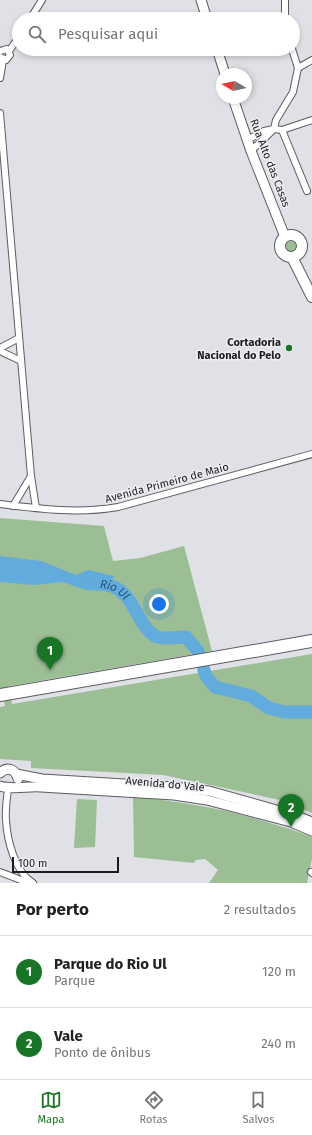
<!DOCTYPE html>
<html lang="pt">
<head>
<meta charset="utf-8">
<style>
	body { margin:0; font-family:"Fira Sans",sans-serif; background:#f6f6f6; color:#222 }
	.compass { position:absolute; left:216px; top:68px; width:36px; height:36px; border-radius:50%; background:#fff; box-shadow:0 2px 6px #0003; rotate:279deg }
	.scale { position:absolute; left:12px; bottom:10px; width:107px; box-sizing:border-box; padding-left:4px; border:2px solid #1c1c1e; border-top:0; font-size:11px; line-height:14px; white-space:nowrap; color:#1c1c1e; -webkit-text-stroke:3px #edeff3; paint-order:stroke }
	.you { position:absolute; left:159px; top:604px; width:14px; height:14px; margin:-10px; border:3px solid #fff; border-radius:50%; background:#1a73e8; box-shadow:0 0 0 6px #1a73e833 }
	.badge { display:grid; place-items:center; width:26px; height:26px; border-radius:50%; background:#177626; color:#fff; font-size:13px; font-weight:700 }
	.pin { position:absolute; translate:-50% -33px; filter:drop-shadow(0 1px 2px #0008) }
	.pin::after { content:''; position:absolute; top:21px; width:14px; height:12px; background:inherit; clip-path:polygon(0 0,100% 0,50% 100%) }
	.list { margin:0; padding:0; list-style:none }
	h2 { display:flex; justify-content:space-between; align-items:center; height:52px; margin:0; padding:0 16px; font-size:17px }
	h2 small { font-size:13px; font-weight:400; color:#767676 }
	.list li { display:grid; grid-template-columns:26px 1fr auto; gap:12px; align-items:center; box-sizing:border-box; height:72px; padding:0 16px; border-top:1px solid #e0e0e0 }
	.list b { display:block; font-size:15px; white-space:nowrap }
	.list p { margin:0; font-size:13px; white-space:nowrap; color:#767676 }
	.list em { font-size:13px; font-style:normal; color:#767676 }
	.icon { flex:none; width:22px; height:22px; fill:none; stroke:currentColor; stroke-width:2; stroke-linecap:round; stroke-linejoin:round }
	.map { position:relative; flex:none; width:312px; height:883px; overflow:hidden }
	.search { position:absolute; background:#fff; box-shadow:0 2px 6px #0003; left:12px; right:12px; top:12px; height:44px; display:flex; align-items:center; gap:10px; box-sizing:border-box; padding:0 14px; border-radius:22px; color:#767676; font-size:15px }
	.sheet { height:196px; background:#fff }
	nav { display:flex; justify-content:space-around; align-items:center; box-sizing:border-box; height:56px; border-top:1px solid #e0e0e0; background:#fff; font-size:11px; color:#767676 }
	nav a { display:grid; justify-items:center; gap:2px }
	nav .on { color:#177626 }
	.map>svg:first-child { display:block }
	.green { fill:#9bbe94 }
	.water { fill:#62abdd }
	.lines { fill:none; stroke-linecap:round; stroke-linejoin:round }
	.river { stroke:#62abdd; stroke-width:13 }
	.street-casing { stroke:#5a5c5f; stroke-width:8 }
	.secondary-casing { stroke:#5a5c5f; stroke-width:11 }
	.primary-casing { stroke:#5a5c5f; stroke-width:12 }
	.highway-casing { stroke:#5a5c5f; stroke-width:14 }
	.street { stroke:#fff; stroke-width:6 }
	.secondary { stroke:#fff; stroke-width:9 }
	.primary { stroke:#fff; stroke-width:10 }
	.highway { stroke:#fff; stroke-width:12 }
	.poi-dot { fill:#177626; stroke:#edeff3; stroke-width:1.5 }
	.labels { text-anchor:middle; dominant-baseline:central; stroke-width:3; stroke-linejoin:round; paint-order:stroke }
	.street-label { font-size:11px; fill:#1c1c1e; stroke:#edeff3 }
	.poi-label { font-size:11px; font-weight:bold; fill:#1c1c1e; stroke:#edeff3; text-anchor:end }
	.water-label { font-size:12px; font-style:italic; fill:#1f5577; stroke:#edeff3 }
</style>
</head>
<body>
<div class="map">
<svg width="312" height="883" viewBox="0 0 312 883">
	<rect width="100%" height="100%" fill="#e0e1e6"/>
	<!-- green -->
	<g class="green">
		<circle cx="291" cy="247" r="6"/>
		<path d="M0,518L104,526L113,561L140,558L184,546L212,651L9,686L12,704L312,654V813L280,800L163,775L31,768V761L0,759V707L5,706L2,688H0Z"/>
		<path d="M133,797C194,802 254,815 312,837V859L307,883H209L218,870L205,859L196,860L194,863L134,857Z"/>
		<path d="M77,799L97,800L95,847L74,848Z"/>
	</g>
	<!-- water -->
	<path class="water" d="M0,556L41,561L76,575L88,570L114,576L107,591L86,590L63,582L34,585L0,582Z"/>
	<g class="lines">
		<!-- river -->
		<g class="river">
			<path id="s1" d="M92,583C99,584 107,584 114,587C135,596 137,625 155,636C163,640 178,637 186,637L198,651L199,656"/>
			<path d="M204,670L206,676L215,687L251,696L269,708L284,712H312"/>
		</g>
		<!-- street casing -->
		<g class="street-casing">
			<g id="street">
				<path d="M285,0V19"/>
				<path d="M30,19L42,0"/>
				<path d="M0,51L7,49L10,55L6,60L0,57"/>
				<path d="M9,51L19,37"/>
				<path d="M298,68L312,60"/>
				<path d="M0,78L3,60"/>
				<path d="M0,113L31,476L36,508"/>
				<path d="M282,130L307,191"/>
				<path d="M247,140L264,131L274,129L282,130L312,120"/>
				<path d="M251,151L274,129L276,120L293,92L298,68L292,49"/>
				<path d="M0,348L19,338"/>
				<path d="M0,351L21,361"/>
				<path d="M0,504C40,509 78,514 118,507L312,454"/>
				<path d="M13,506L31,476"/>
				<path d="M8,788C7,799 5,809 6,820C7,840 15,872 33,883"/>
				<path d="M0,872L29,883"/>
				<path d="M311,872L312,873"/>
			</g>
		</g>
		<!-- secondary casing -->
		<g class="secondary-casing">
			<g id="secondary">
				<path d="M201,0L207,19"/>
				<path d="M217,49L225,74"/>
				<path d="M233,98L251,151L285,237"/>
				<path d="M0,773C7,766 16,769 18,779"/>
				<path d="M16,774L42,779L174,787L209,791L294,815L312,822"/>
				<path d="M0,786C12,790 28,786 41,787L174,795L207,800L291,822L312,831"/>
			</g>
		</g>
		<!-- primary casing -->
		<g class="primary-casing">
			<g id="primary">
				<circle cx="291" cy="246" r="11"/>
				<path d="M292,257L312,297"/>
			</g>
		</g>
		<!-- highway casing -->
		<g class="highway-casing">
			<path id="highway" d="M0,695L312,641"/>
		</g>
		<!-- street -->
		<use href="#street" class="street"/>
		<!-- secondary -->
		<use href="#secondary" class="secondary"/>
		<!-- primary -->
		<use href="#primary" class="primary"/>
		<!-- highway -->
		<use href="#highway" class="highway"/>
	</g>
	<!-- markers -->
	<circle class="poi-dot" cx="289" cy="348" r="4"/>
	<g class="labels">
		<!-- street labels -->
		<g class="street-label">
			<text transform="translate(270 163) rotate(69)">Rua Alto das Casas</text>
			<text transform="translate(167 483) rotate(-15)">Avenida Primeiro de Maio</text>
			<text transform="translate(165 784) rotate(5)">Avenida do Vale</text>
		</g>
		<!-- poi labels -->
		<g class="poi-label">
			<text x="281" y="342">Cortadoria<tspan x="281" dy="13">Nacional do Pelo</tspan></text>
		</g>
		<!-- water labels -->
		<g class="water-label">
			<text stroke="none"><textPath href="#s1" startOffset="24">Rio Ul</textPath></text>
		</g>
	</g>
</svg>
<svg class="compass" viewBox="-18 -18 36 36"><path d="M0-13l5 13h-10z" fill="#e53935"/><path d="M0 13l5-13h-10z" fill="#767676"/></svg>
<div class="scale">100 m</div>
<div class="you"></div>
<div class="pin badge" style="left:50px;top:670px">1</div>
<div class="pin badge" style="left:291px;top:827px">2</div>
<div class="search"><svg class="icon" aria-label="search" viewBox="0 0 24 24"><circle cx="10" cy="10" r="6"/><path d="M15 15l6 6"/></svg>Pesquisar aqui</div>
</div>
<section class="sheet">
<h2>Por perto<small>2 resultados</small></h2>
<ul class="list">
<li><span class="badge">1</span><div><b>Parque do Rio Ul</b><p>Parque</p></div><em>120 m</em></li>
<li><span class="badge">2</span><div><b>Vale</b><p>Ponto de ônibus</p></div><em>240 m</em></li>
</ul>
</section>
<nav>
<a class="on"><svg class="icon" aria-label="map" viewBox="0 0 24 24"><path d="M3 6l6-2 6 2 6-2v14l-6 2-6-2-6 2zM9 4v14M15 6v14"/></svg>Mapa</a>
<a><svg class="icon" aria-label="directions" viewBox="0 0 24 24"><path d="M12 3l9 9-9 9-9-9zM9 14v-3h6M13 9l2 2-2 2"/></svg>Rotas</a>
<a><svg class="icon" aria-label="saved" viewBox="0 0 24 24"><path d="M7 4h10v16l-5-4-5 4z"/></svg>Salvos</a>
</nav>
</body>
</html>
